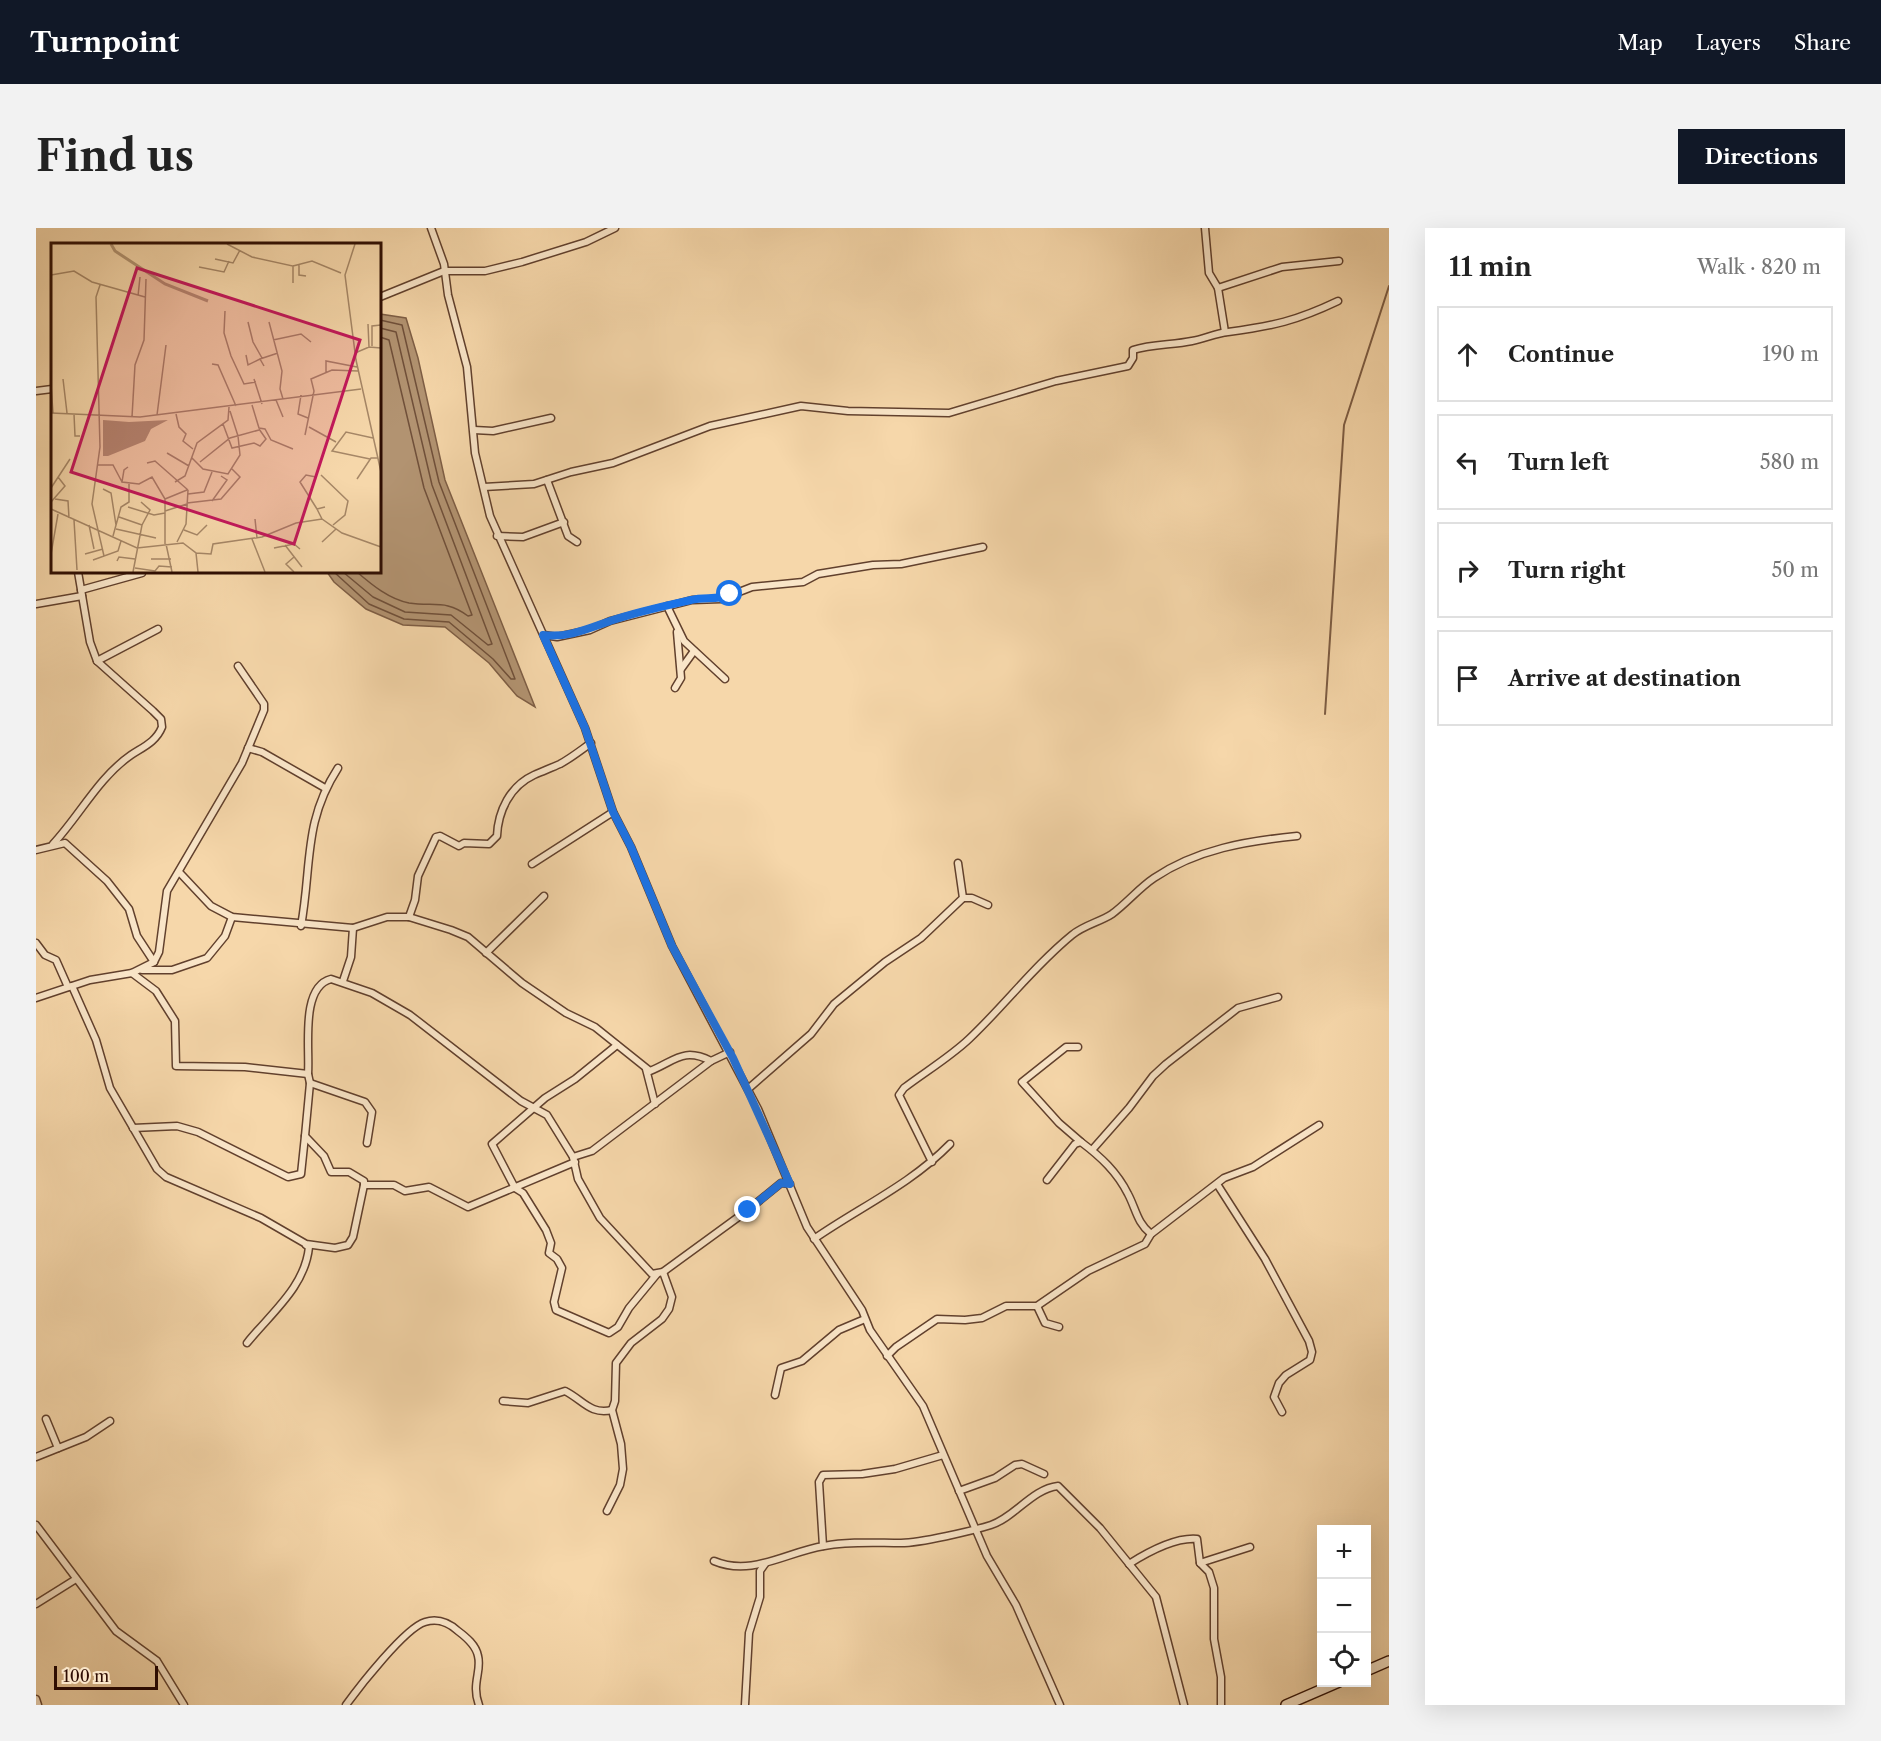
<!DOCTYPE html>
<html lang="en">
<head>
<meta charset="utf-8">
<style>
	body { margin:0; font-family:"Libre Caslon Text",serif; background:#f2f2f2; color:#222 }
	.controls { position:absolute; right:18px; bottom:18px; display:grid; overflow:hidden; border-radius:0px; box-shadow:0 6px 24px #0002 }
	.controls button { width:54px; height:54px; display:grid; place-items:center; padding:0; border:0; border-bottom:2px solid #e0e0e0; background:#fff; color:#222; font:30px sans-serif }
	.scale { position:absolute; left:18px; bottom:15px; width:104px; box-sizing:border-box; padding-left:6px; border:3px solid #2f0e03; border-top:0; font-size:16px; line-height:21px; white-space:nowrap; color:#2f0e03; -webkit-text-stroke:4px #f9e5c8; paint-order:stroke }
	.stop { position:absolute; width:18px; height:18px; margin:-14px; border:4px solid #1a73e8; border-radius:50%; background:#fff }
	.stop.end { background:#1a73e8; border-color:#fff; box-shadow:0 2px 6px #0008 }
	.list { margin:0; padding:0; list-style:none }
	h2 { display:flex; justify-content:space-between; align-items:center; height:78px; margin:0; padding:0 24px; font-size:26px }
	h2 small { font-size:20px; font-weight:400; color:#767676 }
	.list li { display:grid; grid-template-columns:39px 1fr auto; gap:18px; align-items:center; box-sizing:border-box; height:96px; margin:0 12px 12px; padding:0 12px; border:2px solid #e0e0e0; border-radius:0px }
	.list b { display:block; font-size:22px; white-space:nowrap }
	.list em { font-size:20px; font-style:normal; color:#767676 }
	.icon { flex:none; width:33px; height:33px; fill:none; stroke:currentColor; stroke-width:2; stroke-linecap:round; stroke-linejoin:round }
	.map { position:relative; flex:none; width:1353px; height:1477px; overflow:hidden; border-radius:0px }
	header { display:flex; align-items:center; gap:36px; box-sizing:border-box; height:84px; padding:0 30px; background:#111827; color:#fff }
	header strong { font-size:28px }
	nav { display:flex; gap:33px; margin-inline-start:auto; font-size:21px }
	.intro { display:flex; align-items:center; justify-content:space-between; box-sizing:border-box; height:144px; padding:0 36px }
	h1 { margin:0; font-size:42px }
	.button { padding:15px 27px; border-radius:0px; background:#111827; color:#fff; font-size:21px; font-weight:700 }
	main { display:flex; gap:36px; padding:0 36px }
	aside { flex:1; background:#fff; border-radius:0px; box-shadow:0 6px 24px #0002 }
	.map>svg:first-child { display:block }
	.water { fill:#b29371; stroke:#7e5e45; stroke-width:1.5 }
	.lines { fill:none; stroke-linecap:round; stroke-linejoin:round }
	.shore { stroke:#70503a; stroke-width:1.5 }
	.stream { stroke:#7e5e45; stroke-width:2 }
	.street-casing { stroke:#61402d; stroke-width:9 }
	.secondary-casing { stroke:#2f0e03; stroke-width:12 }
	.street { stroke:#f9e5c8; stroke-width:6 }
	.secondary { stroke:#f9e5c8; stroke-width:9 }
	.route { stroke:#1a73e8; stroke-width:8 }
	.inset-river { fill:none; stroke:#b29371; stroke-width:3 }
	.inset-road { fill:none; stroke:#a68767; stroke-width:1.5 }
	.view { fill:#c2185b; fill-opacity:0.15; stroke:#c2185b; stroke-width:3 }
	.inset-edge { fill:none; stroke:#2f0e03; stroke-width:3 }
</style>
</head>
<body>
<header>
<strong>Turnpoint</strong>
<nav><a>Map</a><a>Layers</a><a>Share</a></nav>
</header>
<div class="intro"><h1>Find us</h1><a class="button">Directions</a></div>
<main>
<div class="map">
<svg width="1353" height="1477" viewBox="0 0 1353 1477">
	<rect width="100%" height="100%" fill="#f6d7aa"/>
	<filter id="stains"><feTurbulence type="fractalNoise" baseFrequency=".00333" numOctaves="4"/><feColorMatrix values="0 0 0 0 .2 0 0 0 0 .09 0 0 0 0 .02 0 0 0 .5 -.17"/></filter>
	<radialGradient id="worn" r=".72"><stop offset=".6" stop-color="#630" stop-opacity="0"/><stop offset="1" stop-color="#630" stop-opacity=".3"/></radialGradient>
	<!-- water -->
	<path class="water" d="M344,86L370,90L382,130L409,252L499,479L481,468L453,435L409,399L367,397L330,381L298,354L291,344H344Z"/>
	<g class="lines">
		<!-- shore -->
		<g class="shore">
			<path d="M298,344L333,376L368,391L413,394L457,431L475,451H479L403,254L366,97L344,92"/>
			<path d="M307,344L337,369L369,384L415,387L452,417L456,416L396,257L360,104L344,100"/>
			<path d="M321,344C336,357 353,371 373,375C397,379 410,371 432,388L436,387L388,260L353,112L344,109"/>
		</g>
		<!-- stream -->
		<path class="stream" d="M1289,486L1308,197L1353,58"/>
		<!-- street casing -->
		<g class="street-casing">
			<g id="street">
				<path d="M395,0L408,36L412,67L431,139L439,225L454,288L549,500L577,584L595,619L636,718L722,881L771,999L826,1082L834,1102L887,1178L951,1328L980,1377L1024,1477"/>
				<path d="M1169,0L1173,45L1182,60L1189,104"/>
				<path d="M1182,60L1246,39L1303,33"/>
				<path d="M344,69L408,43H449L486,34L550,14L579,0"/>
				<path d="M0,163L16,161"/>
				<path d="M438,202L457,203L515,190"/>
				<path d="M511,252L532,308L541,314"/>
				<path d="M448,259L498,256L535,244L577,235L674,198L765,178L812,183L913,185L1020,153L1092,138L1097,130V122C1116,116 1137,117 1156,113C1168,111 1180,105 1192,104C1237,98 1260,93 1302,73"/>
				<path d="M461,308L487,309L528,294"/>
				<path d="M45,362L106,345"/>
				<path d="M0,376L46,368"/>
				<path d="M631,378L648,413L689,451"/>
				<path d="M508,407L521,409L554,402L574,393L656,372L685,371L716,359L767,354L782,346L837,337L865,336L947,319"/>
				<path d="M61,433L122,401"/>
				<path d="M645,441L658,423"/>
				<path d="M639,460L645,450L641,404"/>
				<path d="M212,520L226,524L289,560"/>
				<path d="M17,616C44,587 62,550 95,527C107,519 120,514 126,499L125,491L117,483L61,433L54,414L42,344"/>
				<path d="M0,622L29,615L71,653L93,681L101,708L118,734"/>
				<path d="M496,636L577,584"/>
				<path d="M144,645L175,678L196,689L317,700L351,689H373L415,702L432,709L486,755L530,785L559,799L614,843C639,833 647,819 675,833L694,824"/>
				<path d="M927,670H936L952,677"/>
				<path d="M373,689L379,672L382,648L400,609L404,608L423,618L428,615L453,616L461,608C462,583 474,558 498,547C507,543 515,540 524,536C535,530 545,522 555,515"/>
				<path d="M265,698C276,638 267,594 302,540"/>
				<path d="M0,715L9,727L20,732L32,759"/>
				<path d="M450,725L508,668"/>
				<path d="M106,742H136L171,730L189,708L196,689"/>
				<path d="M96,745L120,763L139,793L140,838L209,839L272,846"/>
				<path d="M307,753L315,729L317,700"/>
				<path d="M36,758L60,812L74,860L121,941L130,949L225,990L270,1016L299,1020L312,1017L317,1009L328,957"/>
				<path d="M0,770L54,752L96,745L118,734L123,724L131,663L206,535L228,482V476L202,438"/>
				<path d="M581,817L539,851L509,870L456,916L479,960L487,965L510,1002L515,1015L513,1025L521,1031L526,1040L518,1074L520,1082L573,1105L582,1099L593,1080L621,1046"/>
				<path d="M1042,819H1030L986,854L1023,895L1045,914"/>
				<path d="M610,841L619,876"/>
				<path d="M274,855L329,874L336,884L331,915"/>
				<path d="M712,861L775,806L798,776L849,734L885,710L927,670L922,635"/>
				<path d="M97,900L141,898L162,904L252,949L265,946L269,908"/>
				<path d="M1056,922L1093,880L1117,848L1130,836L1202,780L1242,769"/>
				<path d="M537,929L556,923L675,833"/>
				<path d="M896,934L863,867L868,860C889,844 914,829 933,811C969,777 998,738 1036,707C1048,697 1064,694 1076,686C1091,675 1103,660 1118,650C1161,621 1211,613 1261,608"/>
				<path d="M1011,952L1039,916L1045,914C1065,929 1081,944 1092,966C1100,981 1101,995 1115,1006"/>
				<path d="M1181,956L1229,1031L1273,1113L1276,1124L1274,1132L1250,1147L1243,1155L1238,1169L1246,1184"/>
				<path d="M328,957V953L313,944H295L288,928L269,908L274,855L272,846C274,820 264,759 295,751L336,765L374,787L485,873L511,887L537,929L542,951L564,990L616,1046L627,1044L712,982L745,955L754,956"/>
				<path d="M328,957H358L369,963L393,959L432,979L539,934"/>
				<path d="M778,1011C824,979 874,957 914,916"/>
				<path d="M1001,1078L1009,1095L1023,1099"/>
				<path d="M211,1115C235,1085 269,1059 273,1019L270,1017"/>
				<path d="M851,1128L860,1119L901,1091L929,1092L946,1090L970,1078H1001L1052,1043L1109,1016L1115,1006L1188,950L1217,939L1283,897"/>
				<path d="M739,1167L745,1140L766,1133L803,1102L829,1091"/>
				<path d="M467,1173L492,1175L529,1163C547,1172 554,1187 576,1182"/>
				<path d="M10,1191L22,1220"/>
				<path d="M0,1229L50,1209L74,1193"/>
				<path d="M923,1263L959,1250L979,1237L986,1236L1008,1246"/>
				<path d="M571,1283L584,1257L587,1241L585,1216L576,1182L579,1173L580,1135L595,1115L626,1091L633,1081L636,1069L627,1044"/>
				<path d="M0,1297L80,1403L121,1433L148,1477"/>
				<path d="M787,1318L783,1254L787,1247L826,1246L859,1241L907,1227"/>
				<path d="M678,1333C716,1349 750,1324 788,1318C814,1313 840,1315 865,1315C884,1315 936,1303 955,1297C979,1289 996,1261 1022,1258L1064,1300L1120,1369L1148,1477"/>
				<path d="M1164,1335L1214,1319"/>
				<path d="M1093,1336C1112,1324 1139,1309 1161,1311L1164,1335L1173,1344L1178,1360V1411L1185,1449V1477"/>
				<path d="M0,1376L40,1351"/>
				<path d="M0,1471L2,1477"/>
				<path d="M310,1477C323,1459 369,1400 389,1394C402,1390 412,1394 422,1403C430,1409 440,1417 442,1428C446,1443 435,1456 443,1477"/>
				<path d="M709,1477L713,1405L724,1369V1343L729,1336"/>
			</g>
		</g>
		<!-- secondary casing -->
		<g class="secondary-casing">
			<g id="secondary">
				<path d="M1330,1443L1353,1433"/>
				<path d="M1250,1477L1303,1454"/>
			</g>
		</g>
		<!-- street -->
		<use href="#street" class="street"/>
		<!-- secondary -->
		<use href="#secondary" class="secondary"/>
	</g>
	<g class="lines">
		<!-- route -->
		<path class="route" d="M694,366C682,373 669,368 655,372C628,378 600,384 574,393C551,401 532,410 507,407L549,500L577,584L595,619L636,718L697,830L754,956L745,955L712,982"/>
	</g>
	<!-- overview -->
	<g transform="translate(15 15)">
		<rect width="330" height="330" fill="#f6d7aa"/>
		<path d="M52,177L78,179L117,177L100,186L94,198L57,213H52Z" fill="#b29371"/>
		<path class="inset-river" d="M60,1L64,8L114,41L157,58"/>
		<path class="inset-road" d="M176,1L201,14L242,23V40M304,1L294,32L305,117L330,229M164,16L182,20L189,7M248,21V32L255,33M242,23L261,18L290,30M148,24L173,29L178,18M0,32L23,28L41,39L94,54M49,42L45,54L49,204L41,261L53,313M87,53L89,34M174,68L173,90L180,113L193,141L205,139M197,79L202,99L211,115M218,79L231,128L229,146L232,156M317,81L318,104M222,97L250,91L260,99M321,103V83L330,82M304,110L318,104L330,105M195,112L197,122L209,116M161,121L167,122L185,163M213,123L209,116L227,110M275,129V118L306,124M12,136L16,170M203,136L211,161M0,142L2,170M250,152L247,171L257,175M225,157L232,174M201,162L208,185L214,186L220,197L242,206M179,168L187,193M0,170L89,174L310,146M23,171L24,193H29M125,171L128,184L135,191L132,198L142,206M106,172L115,102M81,174L84,122L93,97L95,36M172,181L181,205L203,200L209,203L215,196L208,186M258,184L285,199M254,192L263,148L260,136L281,127L307,128M116,210L138,223M141,215L152,226L177,231L189,212L187,193M319,216L281,208L295,189L322,195M149,219L179,195L208,187M96,220L104,218L137,247M47,222H62L71,239M77,224L73,227L71,239L88,241L101,234L114,256V301M270,232L297,258L294,272L282,282M265,234L255,232L249,239L266,266M306,236L320,215H327M124,239L134,233L146,200L177,177L178,164M0,245L19,216M52,246L60,250L65,282M137,251L153,249L161,229M4,256L17,258L18,275M114,256L136,247M161,258L176,237L170,233M0,259L14,243L7,234M136,260L170,256L189,234L181,226M77,264L103,272L114,270M0,266L86,305L132,300L145,310L147,329M114,268L136,261M68,274L91,282M204,276L206,295M271,276L266,266L274,264M23,277L26,327M38,282L43,306M65,286L105,295M133,287L146,292L156,282M62,293L70,264L78,259V240M201,296L214,329M126,299L135,281L137,247M271,299L285,286M115,301L121,329M234,302L251,324M223,305L243,301L249,306M145,310L160,311L162,301L211,294L245,280L271,276L291,290L330,304M0,311L7,271M34,311L52,306M243,314L235,321L243,329M100,316H120M42,317L67,308L70,298M66,318L68,314L84,316M84,325L104,328L108,323L121,324M82,329L91,282L99,267L90,259"/>
		<path class="view" d="M86,25L309,97L243,301L20,229Z"/>
		<rect width="330" height="330" class="inset-edge"/>
	</g>
	<rect width="100%" height="100%" filter="url(#stains)"/>
	<rect width="100%" height="100%" fill="url(#worn)"/>
</svg>
<div class="controls">
<button>+</button>
<button>−</button>
<button><svg class="icon" aria-label="locate" viewBox="0 0 24 24"><circle cx="12" cy="12" r="6"/><path d="M12 2v4M12 18v4M2 12h4M18 12h4"/></svg></button>
</div>
<div class="scale">100 m</div>
<div class="stop" style="left:694px;top:366px"></div>
<div class="stop end" style="left:712px;top:982px"></div>
</div>
<aside>
<h2>11 min<small>Walk · 820 m</small></h2>
<ul class="list">
<li><svg class="icon" aria-label="ahead" viewBox="0 0 24 24"><path d="M12 20V5M6 11l6-6 6 6"/></svg><div><b>Continue</b></div><em>190 m</em></li>
<li><svg class="icon" aria-label="left" viewBox="0 0 24 24"><path d="M17 20v-9H6M10 6l-5 5 5 5"/></svg><div><b>Turn left</b></div><em>580 m</em></li>
<li><svg class="icon" aria-label="right" viewBox="0 0 24 24"><path d="M7 20v-9h11M14 6l5 5-5 5"/></svg><div><b>Turn right</b></div><em>50 m</em></li>
<li><svg class="icon" aria-label="arrive" viewBox="0 0 24 24"><path d="M6 21V4h12l-3 4 3 4H6"/></svg><div><b>Arrive at destination</b></div></li>
</ul>
</aside>
</main>
</body>
</html>
